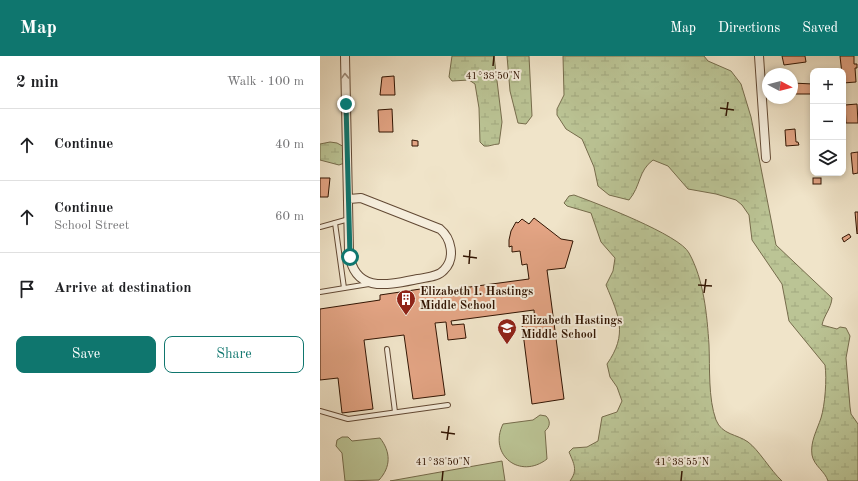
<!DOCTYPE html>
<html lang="en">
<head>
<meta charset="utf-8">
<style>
	body { margin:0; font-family:"Old Standard TT",serif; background:#f6f6f6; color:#202124 }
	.controls { position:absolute; right:12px; top:12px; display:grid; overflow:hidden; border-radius:8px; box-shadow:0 2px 6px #0003 }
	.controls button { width:36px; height:36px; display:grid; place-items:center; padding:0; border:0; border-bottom:1px solid #e0e0e0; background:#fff; color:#202124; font:20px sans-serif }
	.compass { position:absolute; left:442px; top:12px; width:36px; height:36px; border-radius:50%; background:#fff; box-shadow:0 2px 6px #0003; rotate:97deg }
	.stop { position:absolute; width:12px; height:12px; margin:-9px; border:3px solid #0f766e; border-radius:50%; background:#fff }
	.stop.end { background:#0f766e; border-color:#fff; box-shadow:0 1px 4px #0008 }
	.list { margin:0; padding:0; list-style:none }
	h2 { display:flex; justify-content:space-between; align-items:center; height:52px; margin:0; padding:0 16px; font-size:17px }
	h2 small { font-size:13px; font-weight:400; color:#757577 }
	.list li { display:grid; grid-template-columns:26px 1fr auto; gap:12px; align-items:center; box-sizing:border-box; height:72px; padding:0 16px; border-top:1px solid #e0e0e0 }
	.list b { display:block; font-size:15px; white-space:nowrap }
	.list p { margin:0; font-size:13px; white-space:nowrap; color:#757577 }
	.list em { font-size:13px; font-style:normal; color:#757577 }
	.actions { display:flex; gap:8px; padding:12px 16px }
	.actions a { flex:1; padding:9px 0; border:1px solid #0f766e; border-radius:8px; text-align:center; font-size:14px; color:#0f766e }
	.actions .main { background:#0f766e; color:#fff }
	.icon { flex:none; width:22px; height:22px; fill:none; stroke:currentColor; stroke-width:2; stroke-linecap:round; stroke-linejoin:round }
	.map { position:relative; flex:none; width:538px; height:425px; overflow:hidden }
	header { display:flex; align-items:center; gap:24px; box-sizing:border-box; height:56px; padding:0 20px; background:#0f766e; color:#fff }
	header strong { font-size:19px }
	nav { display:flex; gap:22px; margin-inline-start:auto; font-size:14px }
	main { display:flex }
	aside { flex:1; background:#fff }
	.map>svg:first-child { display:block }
	.wetland { fill:url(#wetland-marsh); stroke:#766c4c }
	.green { fill:#bbc495; stroke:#766c4c }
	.building { fill:#e3a484; stroke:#321503 }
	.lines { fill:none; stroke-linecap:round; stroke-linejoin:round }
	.lane-casing { stroke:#624934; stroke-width:6 }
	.street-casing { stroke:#624934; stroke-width:10 }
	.lane { stroke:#f5eddc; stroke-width:4 }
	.street { stroke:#f5eddc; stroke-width:8 }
	.oneway { stroke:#9d8c7a }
	.route { stroke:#0f766e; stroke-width:5 }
	.ticks { fill:none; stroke:#321503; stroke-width:1.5 }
	.labels { text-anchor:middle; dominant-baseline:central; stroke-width:4; stroke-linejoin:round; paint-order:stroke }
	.poi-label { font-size:12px; font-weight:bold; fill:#321503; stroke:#f5eddc; text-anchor:start }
	.ticks-label { font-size:10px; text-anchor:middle; fill:#321503; stroke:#f5eddc; stroke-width:4; stroke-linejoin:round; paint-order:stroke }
</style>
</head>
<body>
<header>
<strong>Map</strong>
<nav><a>Map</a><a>Directions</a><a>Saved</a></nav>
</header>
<main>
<aside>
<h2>2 min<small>Walk · 100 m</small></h2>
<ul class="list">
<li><svg class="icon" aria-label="ahead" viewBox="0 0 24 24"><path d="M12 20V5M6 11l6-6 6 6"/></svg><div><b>Continue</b></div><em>40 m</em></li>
<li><svg class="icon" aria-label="ahead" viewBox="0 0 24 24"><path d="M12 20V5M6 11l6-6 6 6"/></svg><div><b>Continue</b><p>School Street</p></div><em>60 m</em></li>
<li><svg class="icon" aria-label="arrive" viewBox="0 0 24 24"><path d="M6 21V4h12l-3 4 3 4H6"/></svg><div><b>Arrive at destination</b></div></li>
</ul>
<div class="actions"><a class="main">Save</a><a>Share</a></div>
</aside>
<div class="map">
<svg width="538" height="425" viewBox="0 0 538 425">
	<defs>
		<pattern id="wetland-marsh" width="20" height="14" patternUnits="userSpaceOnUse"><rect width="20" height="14" fill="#bbc495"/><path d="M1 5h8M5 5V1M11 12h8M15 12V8" fill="none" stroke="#a1a87f"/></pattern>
	</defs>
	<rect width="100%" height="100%" fill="#f0e4c9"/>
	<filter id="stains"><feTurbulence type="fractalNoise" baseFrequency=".005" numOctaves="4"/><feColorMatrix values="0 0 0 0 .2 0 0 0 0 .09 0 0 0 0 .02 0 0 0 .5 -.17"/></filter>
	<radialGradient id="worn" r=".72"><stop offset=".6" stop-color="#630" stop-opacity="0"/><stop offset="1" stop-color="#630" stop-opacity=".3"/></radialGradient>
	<!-- wetland -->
	<g class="wetland">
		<path d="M132,0H174L182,66L179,88C173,88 169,91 164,90L160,86L159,52L155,28L149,24L132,25L129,21Z"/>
		<path d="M187,0H209L212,60L206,68L198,67L190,35Z"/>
		<path d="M243,0H384L388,5L411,15L421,28L431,61L456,189L512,242C511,253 504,259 502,269L517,273L520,271L526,272L530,280L526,302L530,351L531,358L538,368V425H508C505,415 494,410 492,399C490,386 497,374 501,362C505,349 507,323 505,309L469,265L462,228L432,184L429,159L422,149L416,144L396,138L368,133L348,110L333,104C318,115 321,130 309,144L289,139L278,130L274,111L262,83L246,73L237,59V53L244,39Z"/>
		<path d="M10,86L17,87L26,92L27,106L19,109L0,104V88Z"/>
		<path d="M254,139C276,147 360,179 369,197C384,224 387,259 389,289C390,312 388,342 396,364C402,379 417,378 428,386C438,393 451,415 462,425H250C258,414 254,408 249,396L253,392L267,391L278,385L282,361L297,356L302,345L297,331L290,321L287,308C308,278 299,260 286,229L293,215L295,202L281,186L271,157L247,150L244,147L249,140Z"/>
	</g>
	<!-- green -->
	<g class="green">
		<path d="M220,359L226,360C231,365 230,371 225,375L227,403C200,424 168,399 183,368L213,364Z"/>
		<path d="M22,381H28L32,385L60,382C71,396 71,411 59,424L25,425L22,397L16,390L17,384Z"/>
		<path d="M182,405L185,425H70Z"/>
	</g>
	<!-- building -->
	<g class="building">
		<path d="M462,0H485L486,6L464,9Z"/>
		<path d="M520,0H534V8H537V12H535L536,26L523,27Z"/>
		<path d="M74,20L75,39H60L62,21Z"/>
		<path d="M472,27L493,28V38H472Z"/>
		<path d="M537,48L538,67H526L525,49Z"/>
		<path d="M72,53L73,76H59L58,54Z"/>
		<path d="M475,73L476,86H478L479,89L466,90L465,74Z"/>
		<path d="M92,84L98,85V90H92Z"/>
		<path d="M538,96V117L533,118L531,97Z"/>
		<path d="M0,122H10L8,141H0Z"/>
		<rect x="493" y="122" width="8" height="6"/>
		<path d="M535,156H538V177L537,178Z"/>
		<path d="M214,162L241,183L253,185L245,212L227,214L244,343L212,348L202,269L215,268L214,254L131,265L132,269L144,268L146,282L128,284L126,266L115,267L125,339L93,343L84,279L44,284L53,353L22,357L18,322L0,324V253L60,244V239L114,231L115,233L119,232L120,235L209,223L207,208L202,209L200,195L192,196V190L189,191V184L191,175L196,166L198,167L202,163L209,168Z"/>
		<path d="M529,178L531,181L524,186L522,182Z"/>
	</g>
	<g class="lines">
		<!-- lane casing -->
		<g class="lane-casing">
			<g id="lane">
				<path d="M15,167L24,232"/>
				<path d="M0,171L29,163"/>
				<path d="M0,236L49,228"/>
				<path d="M67,293L75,356"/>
				<path d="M0,355L28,363L128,349"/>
			</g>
		</g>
		<!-- street casing -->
		<g class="street-casing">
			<g id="street">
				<path d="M25,0L29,195C33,238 68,229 98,223C107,221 118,221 124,214C136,202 131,182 120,173L41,142L29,143"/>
				<path d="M439,0L446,102"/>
			</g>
		</g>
		<!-- lane -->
		<use href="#lane" class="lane"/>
		<!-- street -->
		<use href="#street" class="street"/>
	</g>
	<!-- one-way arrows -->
	<defs><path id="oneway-chevron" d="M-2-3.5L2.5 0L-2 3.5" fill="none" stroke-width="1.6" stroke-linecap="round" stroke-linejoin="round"/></defs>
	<use class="oneway" href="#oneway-chevron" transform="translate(25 20) rotate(-92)"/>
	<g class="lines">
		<!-- route -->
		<path class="route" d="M26,48L30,201"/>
	</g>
	<!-- ticks -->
	<path class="ticks" d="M173,10L174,0M400,52L414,54M406,60L408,46M143,200L157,202M149,208L150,194M378,229L392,230M384,237L386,223M121,376L135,378M127,384L129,370M122,425L123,415M361,425L362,415"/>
	<!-- icons -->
	<defs>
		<g id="building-pin" transform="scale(1)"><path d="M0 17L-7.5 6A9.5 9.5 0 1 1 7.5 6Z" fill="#8f2418" stroke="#f5eddc"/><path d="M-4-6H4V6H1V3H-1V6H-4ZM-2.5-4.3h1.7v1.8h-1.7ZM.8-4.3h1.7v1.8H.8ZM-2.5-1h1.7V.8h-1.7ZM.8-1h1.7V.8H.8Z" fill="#fff"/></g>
		<g id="school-pin" transform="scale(1)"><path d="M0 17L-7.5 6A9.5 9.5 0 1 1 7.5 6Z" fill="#8f2418" stroke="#f5eddc"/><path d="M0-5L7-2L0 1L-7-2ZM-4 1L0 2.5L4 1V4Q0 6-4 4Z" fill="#fff"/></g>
	</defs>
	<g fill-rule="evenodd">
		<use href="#building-pin" x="86" y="243"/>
		<use href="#school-pin" x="187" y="272"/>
	</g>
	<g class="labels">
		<!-- poi labels -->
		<g class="poi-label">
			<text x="100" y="236">Elizabeth I. Hastings<tspan x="100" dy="14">Middle School</tspan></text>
			<text x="201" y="265">Elizabeth Hastings<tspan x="201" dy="14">Middle School</tspan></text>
		</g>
	</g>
	<g class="ticks-label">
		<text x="173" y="23">41°38'50"N</text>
		<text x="123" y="409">41°38'50"N</text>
		<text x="362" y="409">41°38'55"N</text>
	</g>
	<rect width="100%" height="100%" filter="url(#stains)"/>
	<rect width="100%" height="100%" fill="url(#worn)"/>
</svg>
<div class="controls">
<button>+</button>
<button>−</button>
<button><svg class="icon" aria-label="layers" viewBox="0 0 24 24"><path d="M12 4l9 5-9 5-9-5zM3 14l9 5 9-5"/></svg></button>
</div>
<svg class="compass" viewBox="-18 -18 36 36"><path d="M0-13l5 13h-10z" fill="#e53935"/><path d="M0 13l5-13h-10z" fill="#757577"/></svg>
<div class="stop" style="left:30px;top:201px"></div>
<div class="stop end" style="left:26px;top:48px"></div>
</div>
</main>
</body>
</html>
